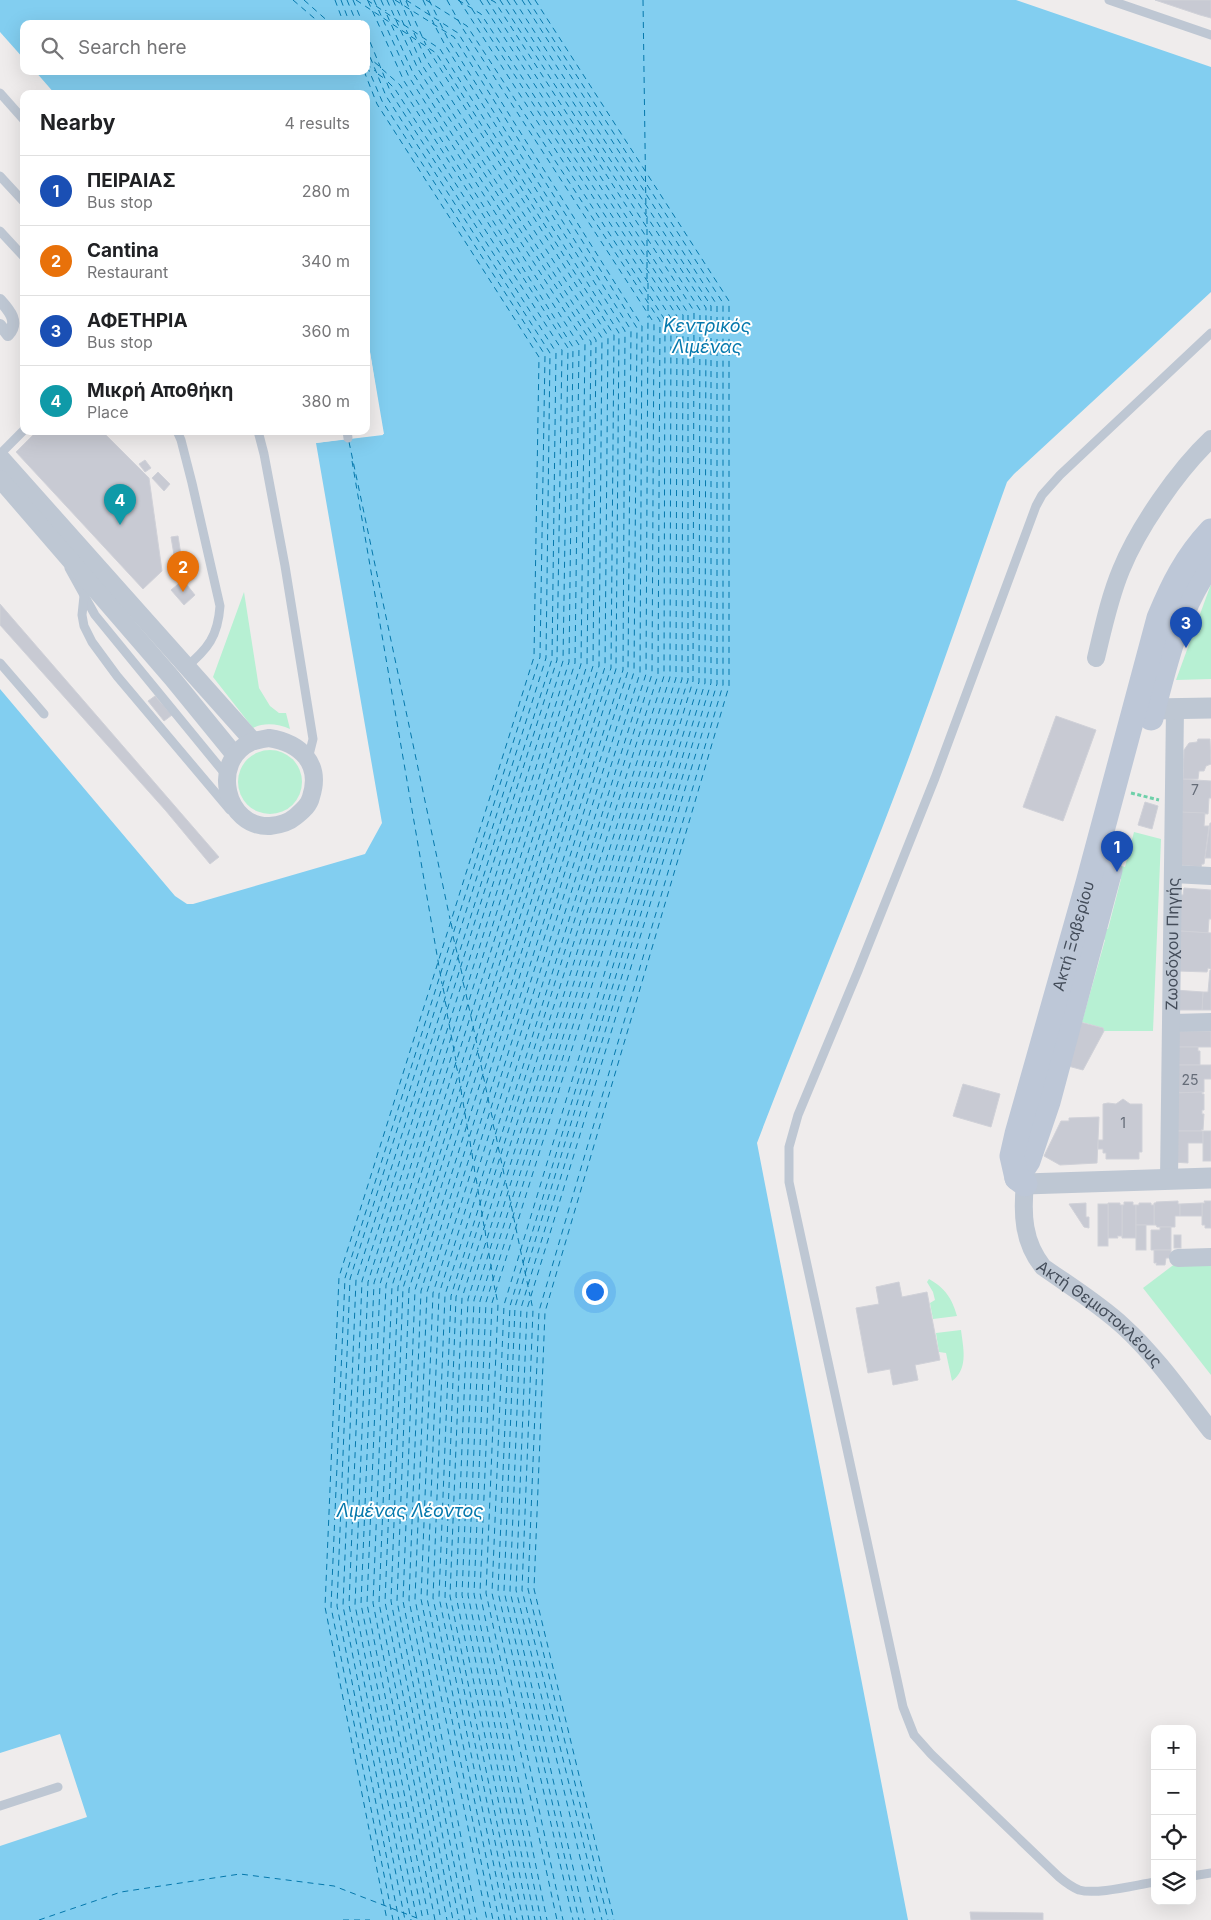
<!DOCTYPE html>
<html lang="en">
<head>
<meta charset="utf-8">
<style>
	body { margin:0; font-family:Inter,sans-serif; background:#f6f6f6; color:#202124 }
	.controls { position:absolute; right:15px; bottom:15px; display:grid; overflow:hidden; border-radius:10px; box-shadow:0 5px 20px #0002 }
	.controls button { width:45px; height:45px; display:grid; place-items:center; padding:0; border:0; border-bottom:1px solid #e0e0e0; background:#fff; color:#202124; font:25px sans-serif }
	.you { position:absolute; left:594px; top:1291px; width:18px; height:18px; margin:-12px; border:4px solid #fff; border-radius:50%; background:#1a73e8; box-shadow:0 0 0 8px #1a73e833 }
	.badge { display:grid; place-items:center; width:32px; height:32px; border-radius:50%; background:#1058e5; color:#fff; font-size:16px; font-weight:700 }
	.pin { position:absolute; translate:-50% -41px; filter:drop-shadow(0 1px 2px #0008) }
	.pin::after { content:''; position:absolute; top:26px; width:18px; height:15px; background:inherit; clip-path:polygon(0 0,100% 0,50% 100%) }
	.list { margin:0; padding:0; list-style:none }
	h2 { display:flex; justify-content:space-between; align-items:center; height:65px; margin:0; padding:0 20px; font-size:21px }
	h2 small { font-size:16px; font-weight:400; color:#757577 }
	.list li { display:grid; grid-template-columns:32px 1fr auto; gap:15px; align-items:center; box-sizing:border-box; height:70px; padding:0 20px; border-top:1px solid #e0e0e0 }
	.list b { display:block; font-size:19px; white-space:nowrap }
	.list p { margin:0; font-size:16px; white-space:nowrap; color:#757577 }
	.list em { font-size:16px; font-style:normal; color:#757577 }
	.icon { flex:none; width:28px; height:28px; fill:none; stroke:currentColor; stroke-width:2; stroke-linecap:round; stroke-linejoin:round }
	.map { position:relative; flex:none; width:1211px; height:1920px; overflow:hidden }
	.search { position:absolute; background:#fff; box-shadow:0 5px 20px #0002; left:20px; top:20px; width:350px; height:55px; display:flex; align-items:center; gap:12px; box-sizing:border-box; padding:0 18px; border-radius:10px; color:#757577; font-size:19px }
	.panel { position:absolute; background:#fff; box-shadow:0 5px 20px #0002; left:20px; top:90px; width:350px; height:345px; border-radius:10px }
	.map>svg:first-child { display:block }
	.green { fill:#b7f0d3 }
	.water { fill:#82cef0 }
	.pier { fill:#efecec }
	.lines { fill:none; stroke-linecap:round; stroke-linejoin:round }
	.ferry { stroke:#0578ac; stroke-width:1; stroke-dasharray:6 5; stroke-linecap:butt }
	.building { fill:#c8cad3; stroke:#d0d1d8 }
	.path { stroke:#6ed0a9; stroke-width:3; stroke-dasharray:4 2.5; stroke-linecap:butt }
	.service { stroke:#bec7d3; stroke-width:9 }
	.pedestrian { stroke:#bec7d3; stroke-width:12 }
	.minor { stroke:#bec7d3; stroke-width:18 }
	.tertiary { stroke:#bec7d3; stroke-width:21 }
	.secondary { stroke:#bdc7d7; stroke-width:25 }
	.labels { text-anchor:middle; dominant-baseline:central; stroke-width:4; stroke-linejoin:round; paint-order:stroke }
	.number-label { font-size:14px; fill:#656c78 }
	.street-label { font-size:16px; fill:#444d5a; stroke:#fff }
	.water-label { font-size:18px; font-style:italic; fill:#0578ac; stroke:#fff }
</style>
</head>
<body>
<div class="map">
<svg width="1211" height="1920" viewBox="0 0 1211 1920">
	<rect width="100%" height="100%" fill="#efecec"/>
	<!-- green -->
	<g class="green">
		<path d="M1211,584V679L1176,680Z"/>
		<path d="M244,592L259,688L270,706L279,713H286L290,729C279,724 264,722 253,728L213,677Z"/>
		<circle cx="270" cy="782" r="32"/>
		<path d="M1134,832L1161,839L1153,1031H1104L1103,1028L1082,1022L1105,940L1103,939L1106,929H1108L1121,879L1119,878L1122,866L1125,867Z"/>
		<path d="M1211,1262V1375L1143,1288L1176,1263Z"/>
		<path d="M929,1279C945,1288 952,1298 957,1316L933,1319L930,1303L935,1300L933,1292L927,1282Z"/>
		<path d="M961,1330C963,1347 969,1369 952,1381L946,1353L939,1352L936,1333Z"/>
	</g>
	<!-- water -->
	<path class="water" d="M0,0H1016L1211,67V292L1014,474L1007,482C975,571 945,660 912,749C863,882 807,1011 757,1143L908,1920H0V1846L87,1817L60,1734L0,1753V689L175,896L187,904H193L365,854L382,823L316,443L383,435L369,346L366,343V94H55L35,71H366V24H24V59L0,32Z"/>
	<!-- pier -->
	<path class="pier" d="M366,343L369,346L384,434L316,443V441L381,432Z"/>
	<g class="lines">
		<!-- ferry -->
		<g class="ferry">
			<path d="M293,0L321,24"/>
			<path d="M304,0L331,24"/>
			<path d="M335,0L344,24"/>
			<path d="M341,0L350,24"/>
			<path d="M347,0L357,24"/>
			<path d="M353,0L363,24"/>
			<path d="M356,0L436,53L614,335L611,668L415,1290L403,1601L465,1920"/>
			<path d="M367,0L440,49L619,333L616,669L421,1291L409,1600L471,1920"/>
			<path d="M374,0L409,77L579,345L575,663L380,1284L367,1604L429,1920"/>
			<path d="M381,0L386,11"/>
			<path d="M387,0L418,69L591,342L587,665L392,1286L379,1603L441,1920"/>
			<path d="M393,0L408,34"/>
			<path d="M395,0L454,37L637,328L634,672L439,1294L427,1598L493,1920"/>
			<path d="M400,0L412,29"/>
			<path d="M406,0L458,33L642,326L640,673L445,1295L433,1598L499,1920"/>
			<path d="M423,0L434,24"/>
			<path d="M426,0L467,26L660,321L658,675L462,1298L450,1596L517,1920"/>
			<path d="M429,0L439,20"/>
			<path d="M447,0L463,29L654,323L652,674L456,1297L445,1597L511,1920"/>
			<path d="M458,0L481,14L677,316L676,678L480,1301L468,1595L535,1920"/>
			<path d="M459,0L665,320L664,676L468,1299L456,1596L523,1920"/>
			<path d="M466,0L470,6"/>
			<path d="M480,0L683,315L682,679L486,1302L474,1594L541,1920"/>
			<path d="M487,0L688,313V680L492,1303L480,1593L547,1920"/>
			<path d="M491,0L495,2L694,311L693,681L504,1305L492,1593L563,1920"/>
			<path d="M500,0L700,310L699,682L510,1306L498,1592L573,1920"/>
			<path d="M507,0L706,308L705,683L515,1307L504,1591L579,1920"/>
			<path d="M514,0L711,306V683L521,1308L510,1591L585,1920"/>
			<path d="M522,0L717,305V684L527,1309L516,1590L595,1920"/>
			<path d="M528,0L723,303V685L539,1311L528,1589L608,1920"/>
			<path d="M535,0L729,301V686L545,1312L534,1589L614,1920"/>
			<path d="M643,0L646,214"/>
			<path d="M368,1L404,81L573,347L569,662L374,1283L361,1604L423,1920"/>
			<path d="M406,1L426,45"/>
			<path d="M472,9L671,318L670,677L474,1300L462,1595L529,1920"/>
			<path d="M387,15L413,73L585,343L581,664L386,1285L373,1603L435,1920"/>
			<path d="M440,23L449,41L631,330L628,671L433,1293L421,1599L487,1920"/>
			<path d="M436,28L445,45L625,331L623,670L427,1292L415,1599L477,1920"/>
			<path d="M366,32L391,93L556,352L552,659L356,1280L343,1606L405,1920"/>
			<path d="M414,33L427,61L602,338L599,666L403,1288L391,1601L453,1920"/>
			<path d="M410,37L422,65L596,340L593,666L398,1287L385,1602L447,1920"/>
			<path d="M366,47L386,96L550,353L546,658L350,1279L337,1606L399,1920"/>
			<path d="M428,49L608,336L605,667L409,1289L397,1601L459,1920"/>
			<path d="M366,55L379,66"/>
			<path d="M366,63L375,71"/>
			<path d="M367,66L382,101L545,355L540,657L345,1278L331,1607L393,1920"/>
			<path d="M382,69L400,85L568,348L563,661L368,1282L355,1605L417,1920"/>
			<path d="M364,71L377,104L539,357L534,657L339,1277L325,1607L387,1920"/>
			<path d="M378,74L385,79"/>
			<path d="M388,82L395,89L562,350L557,660L362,1281L349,1605L411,1920"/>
			<path d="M647,218V247"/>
			<path d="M647,251V279"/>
			<path d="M648,283V312"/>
			<path d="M349,442L450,919"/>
			<path d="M352,461L442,984"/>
			<path d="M451,923L453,932"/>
			<path d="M453,936L463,978"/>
			<path d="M463,982L465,990"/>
			<path d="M443,988L445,997"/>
			<path d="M466,994L478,1049"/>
			<path d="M445,1001L447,1009"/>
			<path d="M447,1013L456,1061"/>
			<path d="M478,1053L480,1061"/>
			<path d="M456,1065L458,1073"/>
			<path d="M481,1065L490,1108"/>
			<path d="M459,1077L460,1085"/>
			<path d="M461,1089L462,1098"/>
			<path d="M463,1102L469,1137"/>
			<path d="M491,1112L493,1120"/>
			<path d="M493,1124L495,1132"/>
			<path d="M496,1136L505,1179"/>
			<path d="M470,1141L471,1149"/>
			<path d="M472,1153L473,1162"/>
			<path d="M474,1166L475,1174"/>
			<path d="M476,1178L484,1226"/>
			<path d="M506,1183L508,1191"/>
			<path d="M509,1195L530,1296"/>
			<path d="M485,1230L486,1238"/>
			<path d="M487,1242L495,1290"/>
			<path d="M496,1294L498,1304L486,1593L557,1920"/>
			<path d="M531,1300L533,1310L522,1590L602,1920"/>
			<path d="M39,1920L121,1892L240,1874L334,1886L422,1920"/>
			<path d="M343,1920H370"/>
			<path d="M505,1920L439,1597L451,1296L646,674L648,316"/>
		</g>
	</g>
	<!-- building -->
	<g class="building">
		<path d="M1155,0H1211V18L1200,15Z"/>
		<path d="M37,431H102L149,478L162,571L143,589L16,452Z"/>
		<path d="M145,460L151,468L145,472L139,464Z"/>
		<path d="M158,472L170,484L164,491L152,478Z"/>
		<path d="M178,536L181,555H174L171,537Z"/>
		<path d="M183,580L195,595L184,605L171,590Z"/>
		<path d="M0,604L219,857L210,864L166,811L0,625Z"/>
		<path d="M155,696L172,715L164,721L148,701Z"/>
		<path d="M1056,716L1096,730L1063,821L1023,807Z"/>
		<path d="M1198,739H1210L1211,764L1206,766L1204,771H1199L1198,779H1183L1184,750L1189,743L1197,742Z"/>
		<path d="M1180,779L1211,781V798H1209L1208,814L1179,812Z"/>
		<path d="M1145,802L1158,806L1152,829L1138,825Z"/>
		<path d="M1181,812L1205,813L1204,826H1209L1204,864H1202L1201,867L1180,865Z"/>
		<path d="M1210,823H1211V858H1205Z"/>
		<path d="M1184,888L1211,890V919H1209L1208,933L1180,931L1178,895H1183Z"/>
		<path d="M1180,931L1211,933V969L1208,968L1207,972L1178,971Z"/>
		<path d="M1210,970H1211V1010H1202L1203,992H1208Z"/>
		<path d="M1175,990L1203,992L1202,1010H1177Z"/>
		<path d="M1080,1022L1103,1028L1104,1031L1083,1070L1068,1066Z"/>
		<path d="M1174,1031H1211V1047H1176Z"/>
		<path d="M1175,1047H1198V1051H1200V1065H1176Z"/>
		<path d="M1173,1065H1211V1079H1204V1092L1174,1093Z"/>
		<path d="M963,1084L1000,1094L991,1127L953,1116Z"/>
		<path d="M1202,1092V1094H1204V1110H1202V1114H1204L1203,1130L1202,1129L1201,1131H1175V1093Z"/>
		<path d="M1123,1099L1130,1104H1142V1152H1139V1159H1106V1153H1103V1149H1098V1140H1103V1104L1108,1103L1116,1104Z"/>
		<path d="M1099,1117L1097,1163L1060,1165L1044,1156L1061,1121H1069V1118Z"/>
		<path d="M1174,1131H1203V1143H1188V1163L1173,1162Z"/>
		<rect x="1203" y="1131" width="8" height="30"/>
		<path d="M1178,1201V1204H1180V1216H1175V1227H1157L1156,1225H1154V1203H1156V1202Z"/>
		<path d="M1204,1201H1211V1228H1205V1225H1202V1203H1205Z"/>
		<path d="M1124,1202H1133V1205H1136V1238H1122V1205H1124Z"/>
		<path d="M1086,1203V1217H1089V1228L1084,1227L1069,1204Z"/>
		<path d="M1108,1203H1120V1205H1122V1236H1117L1118,1238H1108Z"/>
		<path d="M1139,1203H1151V1205H1154V1225H1136V1205H1139Z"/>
		<path d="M1202,1203V1216H1180V1204Z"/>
		<rect x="1098" y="1204" width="10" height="42"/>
		<rect x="1136" y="1225" width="10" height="25"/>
		<path d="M1160,1227H1171V1250H1151V1230H1160Z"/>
		<rect x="1174" y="1235" width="7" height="13"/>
		<path d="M1154,1250H1171V1258H1166L1165,1265H1156L1157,1263H1154Z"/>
		<path d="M899,1282L902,1297L927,1292L940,1360L915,1365L918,1380L893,1385L890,1369L868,1373L856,1308L879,1304L876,1287Z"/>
		<path d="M970,1912L1043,1913V1920H971Z"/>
	</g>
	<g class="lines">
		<!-- path -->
		<path class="path" d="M1131,793L1159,800"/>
		<!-- service -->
		<g class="service">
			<path d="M1109,0L1211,35"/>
			<path d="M0,93L24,120"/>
			<path d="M0,176L24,202"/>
			<path d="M0,231L24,257"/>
			<path d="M177,431L181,440L192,483L220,606C218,636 208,649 185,668"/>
			<path d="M258,431L264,454L285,566L313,739L308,759"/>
			<path d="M347,431L348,438"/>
			<path d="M0,454L24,430"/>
			<path d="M69,568L95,615L226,775"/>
			<path d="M84,596L82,615L84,626L92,642L117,676L230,810"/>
			<path d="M0,663L44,714"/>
			<path d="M0,1806L58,1787"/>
			<path d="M1192,1876L1211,1873"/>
			<path d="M1155,1882C1135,1885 1097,1895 1079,1890C1072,1887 1065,1882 1059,1877L931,1754L914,1735L903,1707L789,1182V1147L798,1115L858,971L935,778L1036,506L1042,495L1060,475L1211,333"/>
		</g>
		<!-- pedestrian -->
		<path class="pedestrian" d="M0,300C9,310 20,322 8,335L0,325"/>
		<!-- minor -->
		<g class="minor">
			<path d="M0,457L253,741"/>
			<path d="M0,479L172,678L234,754"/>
			<path d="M1096,658C1103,629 1109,599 1121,570C1138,528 1178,470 1211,439"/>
			<path d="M269,738C300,743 322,763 311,797C309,806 302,811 295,817C288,823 280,825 270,826C225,828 210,761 251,742C256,740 263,739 269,738Z"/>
			<path d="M1173,874L1211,876"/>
			<path d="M1172,1023L1211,1022"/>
			<path id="s1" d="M1169,1180L1175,708"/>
			<path id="s2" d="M1025,1184C1022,1214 1023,1242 1043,1267C1070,1286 1098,1303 1123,1326C1156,1356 1183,1395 1211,1431"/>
			<path d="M1178,1258L1211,1257"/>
		</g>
		<!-- tertiary -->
		<g class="tertiary">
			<path d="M1139,706L1153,709L1211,708"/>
			<path d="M1025,1184L1211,1178"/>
		</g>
		<!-- secondary -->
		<g class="secondary">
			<path d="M1151,718C1165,664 1177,608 1211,562"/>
			<path d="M1017,1178L1028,1161L1048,1102L1110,870"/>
			<path id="s3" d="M1025,1184L1017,1178L1012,1156L1017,1134L1088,883L1159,618C1173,584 1186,558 1211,531"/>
		</g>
	</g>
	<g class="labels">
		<!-- number labels -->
		<g class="number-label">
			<text x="1195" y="789">7</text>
			<text x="1190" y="1079">25</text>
			<text x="1123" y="1122">1</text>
		</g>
		<!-- street labels -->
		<g class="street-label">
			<text stroke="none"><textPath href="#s3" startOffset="261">Ακτή Ξαβερίου</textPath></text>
			<text stroke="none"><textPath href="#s1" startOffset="236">Ζωοδόχου Πηγής</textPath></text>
			<text stroke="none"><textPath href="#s2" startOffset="161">Ακτή Θεμιστοκλέους</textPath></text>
		</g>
		<!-- water labels -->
		<g class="water-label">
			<text x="707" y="325">Κεντρικός<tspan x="707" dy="21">Λιμένας</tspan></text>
			<text x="410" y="1510">Λιμένας Λέοντος</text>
		</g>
	</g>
</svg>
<div class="controls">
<button>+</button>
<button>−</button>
<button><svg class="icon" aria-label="locate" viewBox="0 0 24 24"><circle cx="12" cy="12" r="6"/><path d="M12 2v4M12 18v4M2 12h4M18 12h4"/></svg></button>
<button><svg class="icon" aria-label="layers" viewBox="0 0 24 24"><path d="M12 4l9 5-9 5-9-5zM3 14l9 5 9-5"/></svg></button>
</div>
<div class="you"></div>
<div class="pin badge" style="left:1117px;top:872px;background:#1a4fb4">1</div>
<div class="pin badge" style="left:183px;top:592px;background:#e8710a">2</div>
<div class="pin badge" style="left:1186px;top:648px;background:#1a4fb4">3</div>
<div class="pin badge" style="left:120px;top:525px;background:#0f9aa8">4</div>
<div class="search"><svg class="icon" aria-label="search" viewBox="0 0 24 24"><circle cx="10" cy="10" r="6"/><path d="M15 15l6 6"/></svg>Search here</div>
<section class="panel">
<h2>Nearby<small>4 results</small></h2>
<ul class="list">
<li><span class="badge" style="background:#1a4fb4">1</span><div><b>ΠΕΙΡΑΙΑΣ</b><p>Bus stop</p></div><em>280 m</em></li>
<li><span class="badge" style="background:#e8710a">2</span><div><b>Cantina</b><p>Restaurant</p></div><em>340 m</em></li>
<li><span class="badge" style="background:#1a4fb4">3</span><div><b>ΑΦΕΤΗΡΙΑ</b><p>Bus stop</p></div><em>360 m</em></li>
<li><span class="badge" style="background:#0f9aa8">4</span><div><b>Μικρή Αποθήκη</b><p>Place</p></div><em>380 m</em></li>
</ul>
</section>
</div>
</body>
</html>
